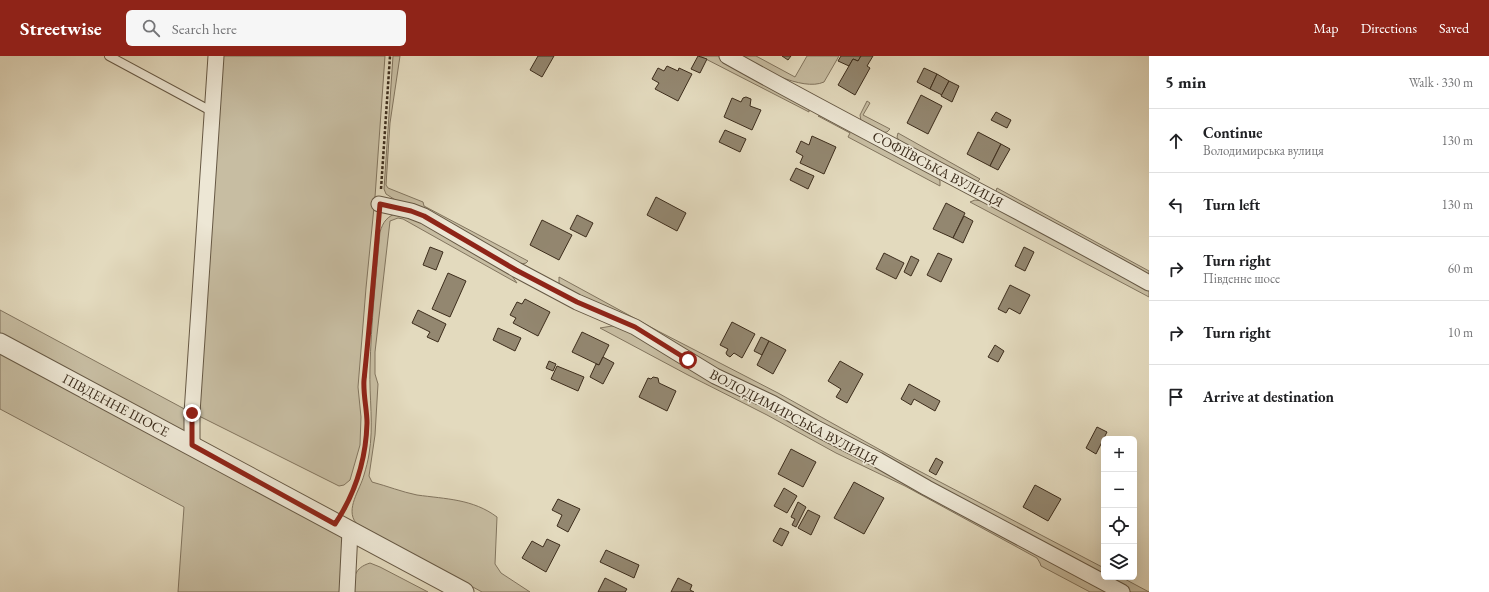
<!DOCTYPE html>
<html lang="en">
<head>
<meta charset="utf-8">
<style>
	body { margin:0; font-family:"EB Garamond",serif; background:#f6f6f6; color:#202124 }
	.controls { position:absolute; right:12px; bottom:12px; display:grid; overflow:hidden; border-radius:6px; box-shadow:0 4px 16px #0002 }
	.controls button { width:36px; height:36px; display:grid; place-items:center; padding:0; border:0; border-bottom:1px solid #e0e0e0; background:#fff; color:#202124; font:20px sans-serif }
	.stop { position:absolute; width:12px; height:12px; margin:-9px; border:3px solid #8f2418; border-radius:50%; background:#fff }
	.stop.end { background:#8f2418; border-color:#fff; box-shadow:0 1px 4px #0008 }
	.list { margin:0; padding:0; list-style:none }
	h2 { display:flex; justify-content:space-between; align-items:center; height:52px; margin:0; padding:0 16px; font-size:17px }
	h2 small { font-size:13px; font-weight:400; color:#757577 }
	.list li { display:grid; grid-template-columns:26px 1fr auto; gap:12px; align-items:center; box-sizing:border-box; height:64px; padding:0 16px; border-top:1px solid #e0e0e0 }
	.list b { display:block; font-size:15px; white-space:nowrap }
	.list p { margin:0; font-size:13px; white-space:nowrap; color:#757577 }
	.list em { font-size:13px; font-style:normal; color:#757577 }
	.icon { flex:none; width:22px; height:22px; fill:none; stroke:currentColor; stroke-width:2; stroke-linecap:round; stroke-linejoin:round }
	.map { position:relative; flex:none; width:1149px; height:536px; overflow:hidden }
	header { display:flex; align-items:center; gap:24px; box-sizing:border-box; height:56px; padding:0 20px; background:#8f2418; color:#fff }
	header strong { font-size:19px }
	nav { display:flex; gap:22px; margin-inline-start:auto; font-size:14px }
	.search { width:280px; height:36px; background:#f6f6f6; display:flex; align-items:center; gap:10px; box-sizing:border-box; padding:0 14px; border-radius:6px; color:#757577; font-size:15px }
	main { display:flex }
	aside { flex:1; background:#fff }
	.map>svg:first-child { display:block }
	.green { fill:#c7bda2; stroke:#82755f }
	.building { fill:#938770; stroke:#3d2d1c }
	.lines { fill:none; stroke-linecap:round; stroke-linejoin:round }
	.service-casing { stroke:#665844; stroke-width:10 }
	.minor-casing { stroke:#665844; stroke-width:17 }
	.tertiary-casing { stroke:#665844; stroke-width:21 }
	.path { stroke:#3d2d1c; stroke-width:2.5; stroke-dasharray:3 2; stroke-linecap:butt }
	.service { stroke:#ede7d5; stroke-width:8 }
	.minor { stroke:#ede7d5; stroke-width:15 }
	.tertiary { stroke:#ede7d5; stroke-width:19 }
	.route { stroke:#8f2418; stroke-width:5 }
	.labels { text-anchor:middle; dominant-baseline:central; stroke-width:3.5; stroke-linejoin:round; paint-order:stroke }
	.street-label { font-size:14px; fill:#3d2d1c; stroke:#ede7d5 }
</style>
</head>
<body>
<header>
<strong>Streetwise</strong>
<div class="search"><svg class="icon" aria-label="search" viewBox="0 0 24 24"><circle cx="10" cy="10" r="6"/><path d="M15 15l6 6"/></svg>Search here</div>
<nav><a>Map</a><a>Directions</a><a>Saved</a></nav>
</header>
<main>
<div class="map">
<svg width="1149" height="536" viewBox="0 0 1149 536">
	<rect width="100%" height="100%" fill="#e3dabe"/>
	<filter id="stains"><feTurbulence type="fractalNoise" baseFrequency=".005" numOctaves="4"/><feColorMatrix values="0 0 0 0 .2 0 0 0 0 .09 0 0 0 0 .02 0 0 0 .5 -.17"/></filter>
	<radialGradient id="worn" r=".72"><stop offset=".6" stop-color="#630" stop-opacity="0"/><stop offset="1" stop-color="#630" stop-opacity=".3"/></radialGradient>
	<!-- green -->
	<g class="green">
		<path d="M216,0H385L375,141L366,232L358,331L361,361L360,389L350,424L344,429L339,430L193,357L192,389L350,475L347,536H178L184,451L0,353V254L192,357Z"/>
		<path d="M393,0H400L390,67L386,129L388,132L423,146L424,150L528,205L526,207L522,208L506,203L397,145L386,138L384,133Z"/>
		<path d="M700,0H720L809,52V56Z"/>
		<path d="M738,0H756L795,21L807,0H839L824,26C802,36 758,11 738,0Z"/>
		<path d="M867,45L870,47L863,59L890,73L887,76L880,77L861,65L860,59Z"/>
		<path d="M818,60H821L938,121L940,125V130L848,81L850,77Z"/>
		<path d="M898,77L980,123L976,127L900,87L897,81Z"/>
		<path d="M997,132L1149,215V222L999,139L996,135Z"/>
		<path d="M975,144L982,145L1149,233V241L970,146Z"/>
		<path d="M398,157L407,158L510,217L517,227L403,163L398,162L390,165L375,296V318L378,328L375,379L369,420L372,426C387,430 402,436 417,439C446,443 473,443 497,461L495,508L501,517L530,536H482L356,467C345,453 360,434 364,419C366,412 368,405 369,398C374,370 369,341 370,313C371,267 376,221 380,176C383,166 387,160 398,157Z"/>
		<path d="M559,221L658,275L778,337L902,406L1104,512V521H1121L1149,536H1131L570,237L559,228Z"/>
		<path d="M612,270L627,273L754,344L1111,536H1090L1041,510L1040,507L1037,502L905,430L836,397L767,359L688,319L600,272Z"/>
		<path d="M370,507L380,511L428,536H352C354,521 354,512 370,507Z"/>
	</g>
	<!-- building -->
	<g class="building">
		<path d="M538,0H554L542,21L530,14Z"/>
		<path d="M698,0L707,3L700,17L691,13Z"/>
		<path d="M782,0H791L788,4Z"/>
		<path d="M841,0H861L858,5L853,3L849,10L838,5Z"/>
		<path d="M861,0H873L867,10L870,12L855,39L838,29L853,3L858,5Z"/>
		<path d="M667,10L678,15L679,12L692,18L678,45L655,33L659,27L652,23L658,12L664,15Z"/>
		<path d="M924,12L937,18L930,33L917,26Z"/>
		<path d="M937,18L949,25L942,39L930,33Z"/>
		<path d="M949,25L959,30L952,46L941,40Z"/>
		<path d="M921,39L942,50L928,78L907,67Z"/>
		<path d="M746,41L751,43L750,50L761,54L752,74L724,61L732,42L741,46L743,42Z"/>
		<path d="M996,56L1011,64L1007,72L991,64Z"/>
		<path d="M725,74L746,83L740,96L719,86Z"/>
		<path d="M978,76L1001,88L990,110L967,98Z"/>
		<path d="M812,80L836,91L824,118L800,107L803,100L796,96L801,85L809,89Z"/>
		<path d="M1001,88L1010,93L998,114L990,110Z"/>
		<path d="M796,112L814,120L808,133L790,124Z"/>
		<path d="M656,141L686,157L677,175L647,159Z"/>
		<path d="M946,147L965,157L953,182L933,173Z"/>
		<path d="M577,159L593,167L586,181L570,173Z"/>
		<path d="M964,160L973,165L963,187L953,182Z"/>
		<path d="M542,164L572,179L559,204L530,189Z"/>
		<path d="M430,191L443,196L436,214L423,209Z"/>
		<path d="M1024,191L1034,196L1025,215L1015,210Z"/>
		<path d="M884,197L904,207L896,223L876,213Z"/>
		<path d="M938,197L952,203L941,226L927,219Z"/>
		<path d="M911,200L919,204L911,220L904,216Z"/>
		<path d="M448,217L466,225L450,261L432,253Z"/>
		<path d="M1010,229L1030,239L1020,258L1009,252L1006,257L998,253Z"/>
		<path d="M525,243L550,256L538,280L513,267L516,262L510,259L517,246L522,248Z"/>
		<path d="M418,254L446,268L438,286L427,281L430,276L412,267Z"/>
		<path d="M732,266L755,278L742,302L734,297L730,301L727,299L726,297L728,293L720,289Z"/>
		<path d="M498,272L521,282L515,295L493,284Z"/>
		<path d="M582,276L609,289L599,309L572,296Z"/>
		<path d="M761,281L769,285L762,299L754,295Z"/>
		<path d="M769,285L786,294L773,318L757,309Z"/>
		<path d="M995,289L1004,295L998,306L988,301Z"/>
		<path d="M603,301L614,307L603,328L590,321L596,308L599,309Z"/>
		<path d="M549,305L556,308L553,315L546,312Z"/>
		<path d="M840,305L863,318L847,347L836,341L841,333L828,325Z"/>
		<path d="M557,310L584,321L578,335L551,323Z"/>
		<path d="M653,321L658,322L659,327L676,335L667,355L639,341L648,322L651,323Z"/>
		<path d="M909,328L940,345L935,355L914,343L911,349L901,343Z"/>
		<path d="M1097,371L1107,376L1096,398L1086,392Z"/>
		<path d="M791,393L816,406L803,431L778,418Z"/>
		<path d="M936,402L943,406L936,419L929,415Z"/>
		<path d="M854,426L884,442L864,478L834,462Z"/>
		<path d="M1035,429L1061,443L1048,465L1023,451Z"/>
		<path d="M784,432L797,440L787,457L774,450Z"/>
		<path d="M558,443L580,453L568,476L557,470L562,459L552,454Z"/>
		<path d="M798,446L806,451L796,471L792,469L795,463L791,461Z"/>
		<path d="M808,454L820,460L811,479L798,472Z"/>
		<path d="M780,472L789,476L782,490L773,485Z"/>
		<path d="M547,483L560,489L546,516L522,502L532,485L543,491Z"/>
		<path d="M606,494L639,509L634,522L600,506Z"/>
		<path d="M605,522L627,533L625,536H598Z"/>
		<path d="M678,522L692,529L690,534L694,536H671Z"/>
	</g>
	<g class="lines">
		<!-- service casing -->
		<g class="service-casing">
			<path id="service" d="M109,0L213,56"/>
		</g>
		<!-- minor casing -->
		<g class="minor-casing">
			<g id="minor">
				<path d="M727,0C866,78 1010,149 1149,227"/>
				<path d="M379,148L411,155L424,160L517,214L577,246L635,271L715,320L772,347L814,371L878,404L927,432L1122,536"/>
				<path d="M192,389V357L216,0"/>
				<path d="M347,536L350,475"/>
			</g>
		</g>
		<!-- tertiary casing -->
		<g class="tertiary-casing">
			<path id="tertiary" d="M0,287L464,536"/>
		</g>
		<!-- path -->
		<g class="path">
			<path d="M381,133L390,0"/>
			<path d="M345,453L357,424L364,396L367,366L364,334L378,164"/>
		</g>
		<!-- service -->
		<use href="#service" class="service"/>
		<!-- minor -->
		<use href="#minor" class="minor"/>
		<!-- tertiary -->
		<use href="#tertiary" class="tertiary"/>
	</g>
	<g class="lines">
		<!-- route -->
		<path class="route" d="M192,357V389L335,468C355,438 366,403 367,367C367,353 363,339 364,324C370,266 375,207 380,148L411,155L424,160L516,214L577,246L635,271L688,304"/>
	</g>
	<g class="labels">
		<!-- street labels -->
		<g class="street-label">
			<text transform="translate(938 113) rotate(28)">СОФІЇВСЬКА ВУЛИЦЯ</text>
			<text transform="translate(116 349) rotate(28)">ПІВДЕННЕ ШОСЕ</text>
			<text transform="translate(794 361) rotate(28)">ВОЛОДИМИРСЬКА ВУЛИЦЯ</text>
		</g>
	</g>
	<rect width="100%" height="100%" filter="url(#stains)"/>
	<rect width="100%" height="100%" fill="url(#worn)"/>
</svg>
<div class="controls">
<button>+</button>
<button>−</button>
<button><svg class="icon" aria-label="locate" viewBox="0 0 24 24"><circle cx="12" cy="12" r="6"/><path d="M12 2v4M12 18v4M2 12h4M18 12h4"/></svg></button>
<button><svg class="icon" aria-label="layers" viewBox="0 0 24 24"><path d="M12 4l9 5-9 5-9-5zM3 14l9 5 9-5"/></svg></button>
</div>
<div class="stop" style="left:688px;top:304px"></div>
<div class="stop end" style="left:192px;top:357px"></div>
</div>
<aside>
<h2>5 min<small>Walk · 330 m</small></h2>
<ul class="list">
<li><svg class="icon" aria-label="ahead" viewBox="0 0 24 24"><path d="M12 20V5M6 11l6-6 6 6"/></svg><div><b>Continue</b><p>Володимирська вулиця</p></div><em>130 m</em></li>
<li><svg class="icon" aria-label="left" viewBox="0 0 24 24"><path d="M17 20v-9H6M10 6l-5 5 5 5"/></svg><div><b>Turn left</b></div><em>130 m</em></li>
<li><svg class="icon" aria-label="right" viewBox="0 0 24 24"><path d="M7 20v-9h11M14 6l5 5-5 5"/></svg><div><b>Turn right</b><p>Південне шосе</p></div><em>60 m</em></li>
<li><svg class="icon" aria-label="right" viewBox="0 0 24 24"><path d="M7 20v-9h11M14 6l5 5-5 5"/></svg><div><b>Turn right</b></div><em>10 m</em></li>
<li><svg class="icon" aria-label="arrive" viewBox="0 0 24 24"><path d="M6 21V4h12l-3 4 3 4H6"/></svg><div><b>Arrive at destination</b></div></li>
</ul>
</aside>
</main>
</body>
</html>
